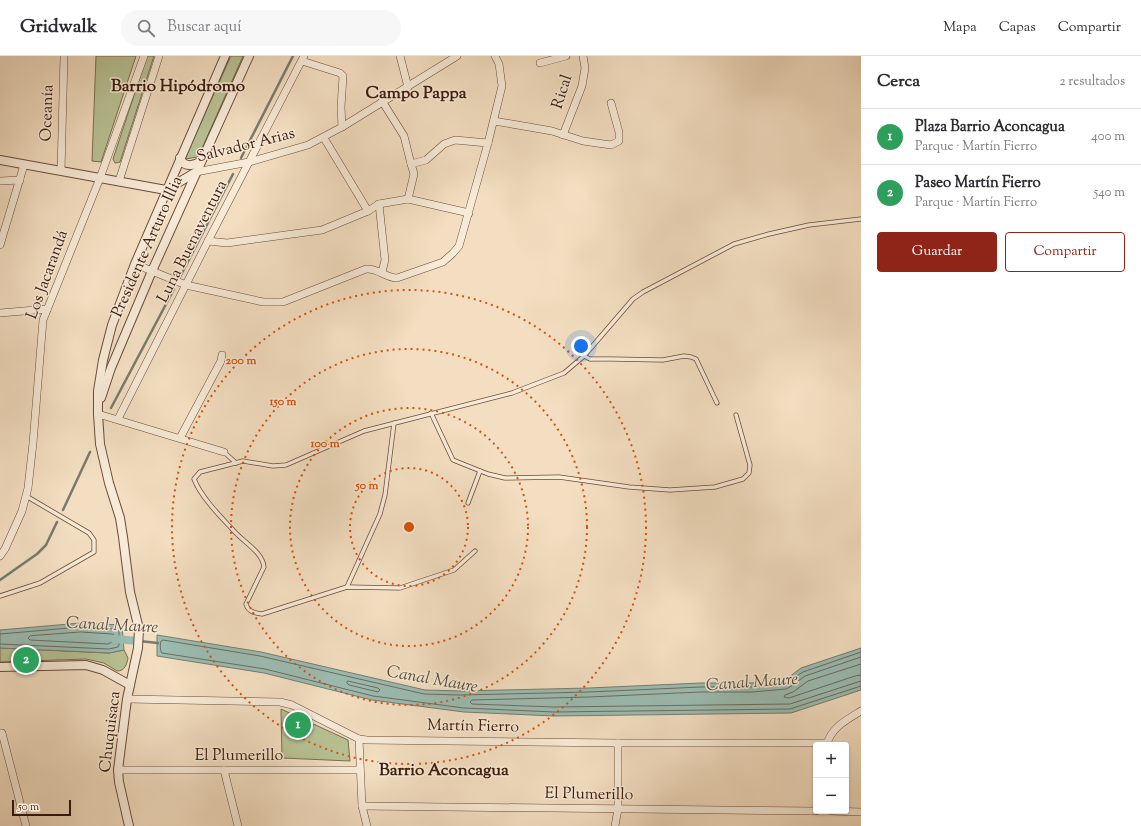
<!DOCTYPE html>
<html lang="es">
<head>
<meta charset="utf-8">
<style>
	body { margin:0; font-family:"Sorts Mill Goudy",serif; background:#f7f7f7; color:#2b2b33 }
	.controls { position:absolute; right:12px; bottom:12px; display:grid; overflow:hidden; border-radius:4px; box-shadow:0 1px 3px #0004 }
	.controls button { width:36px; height:36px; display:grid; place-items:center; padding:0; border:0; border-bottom:1px solid #e1e1e2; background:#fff; color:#2b2b33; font:20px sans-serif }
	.scale { position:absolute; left:12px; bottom:10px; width:59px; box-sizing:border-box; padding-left:4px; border:2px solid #3c1b0c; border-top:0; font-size:11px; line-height:14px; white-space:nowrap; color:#3c1b0c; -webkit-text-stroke:3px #f7ead7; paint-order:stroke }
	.you { position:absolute; left:581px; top:290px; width:14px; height:14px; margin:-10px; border:3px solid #fff; border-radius:50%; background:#1a73e8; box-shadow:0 0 0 6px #1a73e833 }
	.badge { display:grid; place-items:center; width:26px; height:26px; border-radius:50%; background:#8f2418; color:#fff; font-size:13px; font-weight:700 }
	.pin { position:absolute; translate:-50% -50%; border:2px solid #fff; box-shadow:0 1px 4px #0006 }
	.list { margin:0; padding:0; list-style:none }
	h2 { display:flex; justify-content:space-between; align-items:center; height:52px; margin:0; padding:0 16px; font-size:17px }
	h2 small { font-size:13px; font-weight:400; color:#7c7c81 }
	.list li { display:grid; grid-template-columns:26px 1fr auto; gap:12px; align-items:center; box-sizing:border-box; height:56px; padding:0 16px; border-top:1px solid #e1e1e2 }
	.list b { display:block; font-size:15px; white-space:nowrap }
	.list p { margin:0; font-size:13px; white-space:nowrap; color:#7c7c81 }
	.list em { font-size:13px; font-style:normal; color:#7c7c81 }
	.actions { display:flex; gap:8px; padding:12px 16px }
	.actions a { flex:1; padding:9px 0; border:1px solid #8f2418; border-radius:4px; text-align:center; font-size:14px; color:#8f2418 }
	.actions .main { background:#8f2418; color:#fff }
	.icon { flex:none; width:22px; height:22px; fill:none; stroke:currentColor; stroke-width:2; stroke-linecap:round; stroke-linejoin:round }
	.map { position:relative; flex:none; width:861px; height:770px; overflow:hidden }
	header { display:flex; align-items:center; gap:24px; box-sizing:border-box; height:56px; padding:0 20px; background:#fff; border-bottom:1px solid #e1e1e2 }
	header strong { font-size:19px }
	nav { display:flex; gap:22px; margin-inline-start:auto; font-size:14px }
	.search { width:280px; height:36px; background:#f7f7f7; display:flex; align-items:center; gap:10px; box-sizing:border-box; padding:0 14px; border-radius:22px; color:#7c7c81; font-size:15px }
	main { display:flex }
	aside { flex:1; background:#fff }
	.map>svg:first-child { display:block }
	.green { fill:#b8c294; stroke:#7a6e50 }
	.water { fill:#9bbcb2; stroke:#757c70 }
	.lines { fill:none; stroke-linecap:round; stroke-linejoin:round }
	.shore { stroke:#6c6c5f; stroke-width:1 }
	.stream { stroke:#757c70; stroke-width:2.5 }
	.canal { stroke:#9bbcb2; stroke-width:8 }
	.service-casing { stroke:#6a4c39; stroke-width:5 }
	.minor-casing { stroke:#6a4c39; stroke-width:8 }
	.tertiary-casing { stroke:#6a4c39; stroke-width:10 }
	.service { stroke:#f7ead7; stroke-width:3.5 }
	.minor { stroke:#f7ead7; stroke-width:7 }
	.tertiary { stroke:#f7ead7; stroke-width:8 }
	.ring { fill:none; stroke:#d7530c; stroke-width:2; stroke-dasharray:2 4 }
	.labels { text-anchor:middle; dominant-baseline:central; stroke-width:3; stroke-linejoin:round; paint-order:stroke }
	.street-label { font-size:16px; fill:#3c1b0c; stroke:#f7ead7 }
	.neighbourhood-label { font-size:17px; font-weight:bold; fill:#3c1b0c; stroke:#f7ead7 }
	.water-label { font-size:17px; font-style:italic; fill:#584b3e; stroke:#f7ead7 }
	.centre { fill:#d7530c; stroke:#f7ead7; stroke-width:2 }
	.ring-label { font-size:12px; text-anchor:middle; font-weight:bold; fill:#d7530c; stroke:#f7ead7; stroke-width:3; stroke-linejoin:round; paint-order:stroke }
</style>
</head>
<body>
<header>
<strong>Gridwalk</strong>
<div class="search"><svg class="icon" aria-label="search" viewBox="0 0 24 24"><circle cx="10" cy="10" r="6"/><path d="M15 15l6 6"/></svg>Buscar aquí</div>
<nav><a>Mapa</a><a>Capas</a><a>Compartir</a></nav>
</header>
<main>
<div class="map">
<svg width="861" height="770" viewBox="0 0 861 770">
	<rect width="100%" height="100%" fill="#f3dec1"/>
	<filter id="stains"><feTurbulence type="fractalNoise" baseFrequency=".005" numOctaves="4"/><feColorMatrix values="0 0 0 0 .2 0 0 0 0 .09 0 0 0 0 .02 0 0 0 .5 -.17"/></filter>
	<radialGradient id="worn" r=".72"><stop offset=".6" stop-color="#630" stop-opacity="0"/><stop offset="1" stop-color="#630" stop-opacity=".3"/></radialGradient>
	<!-- green -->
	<g class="green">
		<path d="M96,0H136L101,106L92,105Z"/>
		<path d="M147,0H154L120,106L116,107H115L113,103Z"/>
		<path d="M231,0H243L199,99L197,101L186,103L185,101Z"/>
		<path d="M0,592L109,597L124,594L128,602C127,608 125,615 117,615L104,607L86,603L0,606Z"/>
		<path d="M281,653L348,684L350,705L282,702Z"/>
	</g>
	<!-- water -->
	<g class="water">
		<path d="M81,567L122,569L124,594L109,597L0,592V574Z"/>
		<path d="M157,579L261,596L425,634L461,635L589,632L701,627H751L785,624L801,612L861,592V634L791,657L554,660L464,656L372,644L264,617L157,600Z"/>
	</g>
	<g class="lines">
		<!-- shore -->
		<g class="shore">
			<path d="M81,576L112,578L114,579V585L108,588L30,584L28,582L30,580Z"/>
			<path d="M0,578L81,571L117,573L119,575V589L118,591L109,593L0,588"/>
			<path d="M861,596L803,616L786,627L752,631H701L589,636L461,639L424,638L260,600L163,584L161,585C160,588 160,595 162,597L265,613L373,640L464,652L554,656L790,653L861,630"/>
			<path d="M861,601L805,620L790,631L786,633L752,636H701L589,641L472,644L470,646L472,648L554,651L790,648L861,625"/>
			<path d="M861,608L808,625L793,636L785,639L784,641L789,642L855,620L861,619"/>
			<path d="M348,625L378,632L380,634L378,636L374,635L349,629L347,627Z"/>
		</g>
		<!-- stream -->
		<g class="stream">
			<path d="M241,102L293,0"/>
			<path d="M180,221L233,118"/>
			<path d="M111,352L174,233"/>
			<path d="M63,454L90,396"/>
			<path d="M0,524L37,498L46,489L57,466"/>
			<path d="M139,585L158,587"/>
		</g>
		<!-- canal -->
		<path class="canal" d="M114,583L139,585"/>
		<!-- service casing -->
		<g class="service-casing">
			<g id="service">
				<path d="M584,300L590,303H611L663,304L684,300L691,301L696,303L717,347"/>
				<path d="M431,357L453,404L488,418L505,422L559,421L629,431L670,434L715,431L743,423L749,417L750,409L736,359"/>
				<path d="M224,396L236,407"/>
				<path d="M468,447L480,415"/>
				<path d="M475,495L454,514L400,532L347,531L262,558C255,557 248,556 246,548L264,511C262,495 243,486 233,474C220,460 201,441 194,423L200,416L243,405L273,410L286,409L364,375L512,337L564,317L584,300L633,243L643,236L734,188L769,178L809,169L861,163"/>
				<path d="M347,531L380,458L385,439L394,367"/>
				<path d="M0,540L40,527L94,496V484L89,477L26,440"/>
			</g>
		</g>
		<!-- minor casing -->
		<g class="minor-casing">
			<g id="minor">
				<path d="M400,0L408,31"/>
				<path d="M302,5L340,17L343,20L341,51L342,71"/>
				<path d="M540,7L566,0"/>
				<path d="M382,45L404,80L411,108L414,118L408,143"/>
				<path d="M494,65L552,75L583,85L611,89L619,85V76L611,47"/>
				<path d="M563,79L582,30L585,12L583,0"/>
				<path d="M324,82L368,155"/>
				<path d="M411,108L426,104L444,88L455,84L488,87"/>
				<path d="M61,115L64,0"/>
				<path d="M196,116L249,106L308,89L342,71L457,0"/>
				<path d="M0,125L20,124"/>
				<path d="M119,125L159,0"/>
				<path d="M379,148L385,204L382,216"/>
				<path d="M208,185L227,187L322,174L368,155L379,148L408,143L469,157"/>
				<path d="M0,189L24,109"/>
				<path d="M135,208L186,229L263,246H283L366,213C378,212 386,222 397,222L443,206L453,197L459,190L488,87L502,30L499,8L495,0"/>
				<path d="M0,257L47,253"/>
				<path d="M98,358L224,396"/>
				<path d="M118,363L208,185L304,0"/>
				<path d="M180,382L221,305L222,299"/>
				<path d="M0,500L5,493L22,455L28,432L33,387L43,264L100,122L144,0"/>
				<path d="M127,643L280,646L292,649L359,683L367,684L618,687H827"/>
				<path d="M2,677L26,770"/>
				<path d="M359,683L362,750L367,770"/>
				<path d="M827,689C830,672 848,663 861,655"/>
				<path d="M118,714H360"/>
				<path d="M224,714L238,770"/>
				<path d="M362,750L816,755"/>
				<path d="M831,755L861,756"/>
				<path d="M615,770L618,753V687"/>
			</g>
		</g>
		<!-- tertiary casing -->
		<g class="tertiary-casing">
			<g id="tertiary">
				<path d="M180,102C184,112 194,110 201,105"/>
				<path d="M0,104L166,134L196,116"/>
				<path d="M101,342L111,312L152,215L249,0"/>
				<path d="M0,611L86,609L103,614L130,629"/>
				<path d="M129,770L119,726L118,714L127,643L138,592L139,573L130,536L123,481L120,462L109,427L100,388L98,358V335L103,304L112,269L135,208L225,0"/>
			</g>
		</g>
		<!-- service -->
		<use href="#service" class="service"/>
		<!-- minor -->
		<use href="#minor" class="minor"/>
		<!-- tertiary -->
		<use href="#tertiary" class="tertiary"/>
	</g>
	<!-- distance rings -->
	<g class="ring">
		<circle cx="409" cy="471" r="59"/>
		<circle cx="409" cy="471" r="119"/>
		<circle cx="409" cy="471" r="178"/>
		<circle cx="409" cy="471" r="237"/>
	</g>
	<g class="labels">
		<!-- street labels -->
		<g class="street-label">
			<text transform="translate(563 36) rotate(-72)">Rical</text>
			<text transform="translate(48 57) rotate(-88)">Oceanía</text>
			<text transform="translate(246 90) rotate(-14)">Salvador Arias</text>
			<text transform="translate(193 186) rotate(-63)">Luna Buenaventura</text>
			<text transform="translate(148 191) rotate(-66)">Presidente Arturo Illia</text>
			<text transform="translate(48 219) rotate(-70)">Los Jacarandá</text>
			<text transform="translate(473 671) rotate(1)">Martín Fierro</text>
			<text transform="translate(111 676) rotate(-83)">Chuquisaca</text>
			<text x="239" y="700">El Plumerillo</text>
			<text transform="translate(589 739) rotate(1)">El Plumerillo</text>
		</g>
		<!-- neighbourhood labels -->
		<g class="neighbourhood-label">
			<text x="178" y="31">Barrio Hipódromo</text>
			<text x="416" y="38">Campo Pappa</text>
			<text x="444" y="715">Barrio Aconcagua</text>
		</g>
		<!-- water labels -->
		<g class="water-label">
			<text transform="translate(112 570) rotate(3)">Canal Maure</text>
			<text transform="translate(432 624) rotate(10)">Canal Maure</text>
			<text transform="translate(752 627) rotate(-4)">Canal Maure</text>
		</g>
	</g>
	<circle cx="409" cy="471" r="6" class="centre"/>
	<g class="ring-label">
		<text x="241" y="308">200 m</text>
		<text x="283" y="349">150 m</text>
		<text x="325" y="391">100 m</text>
		<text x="367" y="433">50 m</text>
	</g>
	<rect width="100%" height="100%" filter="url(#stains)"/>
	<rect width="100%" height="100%" fill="url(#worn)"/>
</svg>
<div class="controls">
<button>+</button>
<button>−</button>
</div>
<div class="scale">50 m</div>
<div class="you"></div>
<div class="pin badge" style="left:298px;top:669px;background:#2e9e5b">1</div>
<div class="pin badge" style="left:26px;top:604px;background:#2e9e5b">2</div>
</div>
<aside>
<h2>Cerca<small>2 resultados</small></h2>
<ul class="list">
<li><span class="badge" style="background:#2e9e5b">1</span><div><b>Plaza Barrio Aconcagua</b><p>Parque · Martín Fierro</p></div><em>400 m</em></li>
<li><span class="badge" style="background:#2e9e5b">2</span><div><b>Paseo Martín Fierro</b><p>Parque · Martín Fierro</p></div><em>540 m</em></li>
</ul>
<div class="actions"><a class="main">Guardar</a><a>Compartir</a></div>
</aside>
</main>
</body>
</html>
